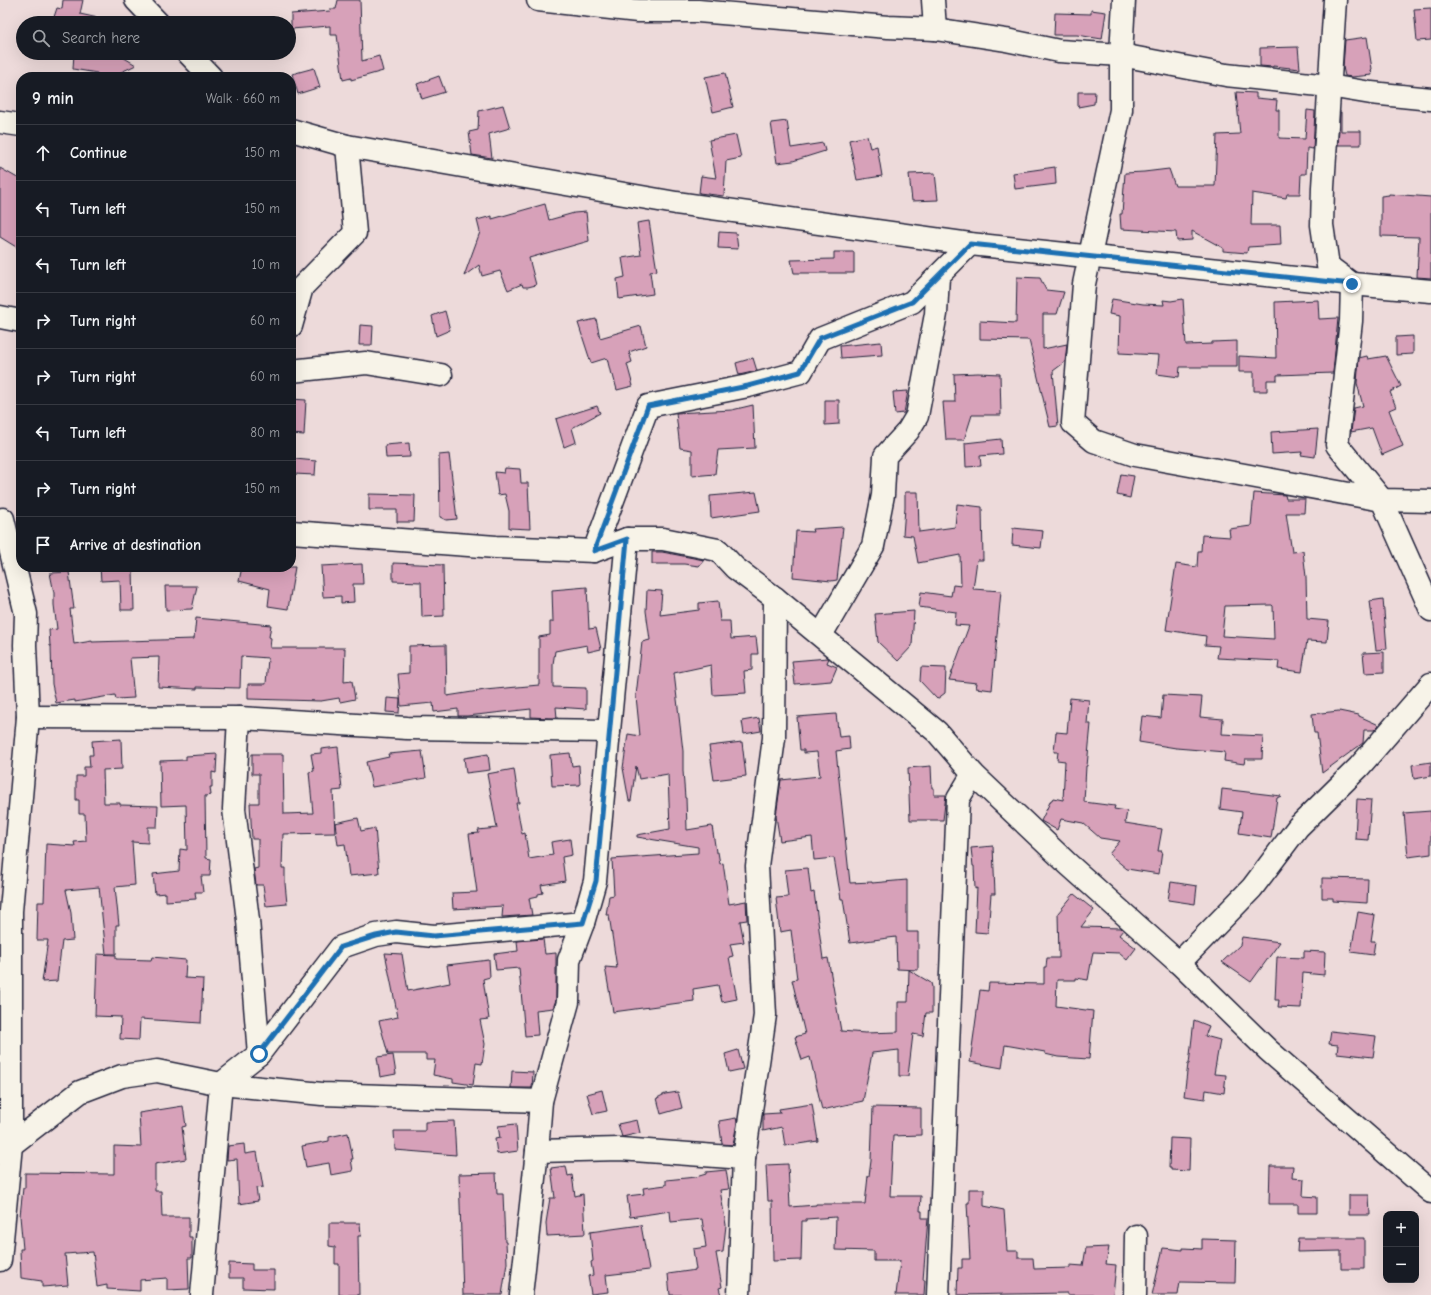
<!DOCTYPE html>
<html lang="en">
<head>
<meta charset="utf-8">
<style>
	body { margin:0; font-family:"Comic Neue",sans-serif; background:#20242c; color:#f1f3f6 }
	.controls { position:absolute; right:12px; bottom:12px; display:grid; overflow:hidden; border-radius:8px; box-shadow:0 4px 16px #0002 }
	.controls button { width:36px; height:36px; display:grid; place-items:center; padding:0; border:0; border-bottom:1px solid #363941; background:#171b24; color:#f1f3f6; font:20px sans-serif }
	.stop { position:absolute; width:12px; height:12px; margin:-9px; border:3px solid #1f6fb2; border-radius:50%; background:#fff }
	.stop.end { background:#1f6fb2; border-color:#fff; box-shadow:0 1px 4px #0008 }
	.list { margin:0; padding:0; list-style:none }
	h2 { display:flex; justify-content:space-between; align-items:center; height:52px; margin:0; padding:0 16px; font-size:17px }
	h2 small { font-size:13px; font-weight:400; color:#9ea1a6 }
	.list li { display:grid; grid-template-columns:26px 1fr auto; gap:12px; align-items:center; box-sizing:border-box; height:56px; padding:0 16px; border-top:1px solid #363941 }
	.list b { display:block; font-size:15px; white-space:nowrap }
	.list em { font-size:13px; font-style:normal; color:#9ea1a6 }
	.icon { flex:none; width:22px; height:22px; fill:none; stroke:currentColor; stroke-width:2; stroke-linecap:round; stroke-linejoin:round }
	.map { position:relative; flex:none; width:1431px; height:1295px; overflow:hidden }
	.search { position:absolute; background:#171b24; box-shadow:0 4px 16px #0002; left:16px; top:16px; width:280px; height:44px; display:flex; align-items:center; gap:10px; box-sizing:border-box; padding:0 14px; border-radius:22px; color:#9ea1a6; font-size:15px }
	.panel { position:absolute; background:#171b24; box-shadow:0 4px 16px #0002; left:16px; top:72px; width:280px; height:500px; border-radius:16px }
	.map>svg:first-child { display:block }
	.building { fill:#d7a1b9; stroke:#22223b; fill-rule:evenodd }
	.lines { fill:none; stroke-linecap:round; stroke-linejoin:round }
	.minor-casing { stroke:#22223b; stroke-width:25 }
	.minor { stroke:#f7f3e8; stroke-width:22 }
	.route { stroke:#1f6fb2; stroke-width:5 }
</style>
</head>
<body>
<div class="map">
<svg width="1431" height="1295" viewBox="0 0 1431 1295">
	<rect width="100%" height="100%" fill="#eddada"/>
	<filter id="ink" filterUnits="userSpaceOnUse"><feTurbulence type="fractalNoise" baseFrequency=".025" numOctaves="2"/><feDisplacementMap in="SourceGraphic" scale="8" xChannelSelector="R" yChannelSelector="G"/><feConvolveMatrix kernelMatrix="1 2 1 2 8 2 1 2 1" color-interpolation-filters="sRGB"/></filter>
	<g filter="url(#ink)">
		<!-- building -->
		<g class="building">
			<path d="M63,0H83L80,14L98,18V23H52L57,8L62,9Z"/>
			<path d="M338,0H360L362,61L379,56L383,71L351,80V78L343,80L337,35H330V26L291,29V14L330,11V9H336Z"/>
			<path d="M1431,8V40L1417,41L1414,9Z"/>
			<path d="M1091,10L1106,12L1102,39L1077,35H1054L1055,13L1091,14Z"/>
			<path d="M1367,37L1372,69L1371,70L1372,75L1352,77L1345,76L1343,67L1345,40Z"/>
			<path d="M1298,47L1300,69L1273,66V67L1260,66V48Z"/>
			<path d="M74,53H116L136,65L119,73L120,77H98L97,73L73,69Z"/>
			<path d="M314,68L320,87L298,94L292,74Z"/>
			<path d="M725,73L733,107L713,112L705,77Z"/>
			<path d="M439,76L445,92L422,99L417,84Z"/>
			<path d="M1078,92H1095L1094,104L1078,107Z"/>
			<path d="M1236,92L1256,93V98L1277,100L1276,110H1279V138L1305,139L1307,110L1315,111L1313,149L1307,148L1306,174H1301L1300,194H1287L1286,198L1252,193L1251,225H1280L1281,245L1248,247L1247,253L1223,251V248L1192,231V240L1177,241L1176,232L1121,229L1120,214H1122L1125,173L1144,172L1169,169L1175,186H1215L1217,135L1240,134Z"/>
			<path d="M503,105L510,128L489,134L492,158L472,155L469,132L478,130L479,111Z"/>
			<path d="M1340,112H1341V131H1361V145H1338Z"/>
			<path d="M787,121L791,148L823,143L825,151L793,161L777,163L771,123Z"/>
			<path d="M736,135L741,158L726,161L724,196L699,193L701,176L716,178L709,140Z"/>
			<path d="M867,136L870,148L877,146L882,176L857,180L849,140Z"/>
			<path d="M1055,167L1056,184L1015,189L1013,173Z"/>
			<path d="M0,168L21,180V250L0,237Z"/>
			<path d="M935,173L938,200L912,201L909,174Z"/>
			<path d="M1389,194L1431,197V278L1417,277L1419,237L1381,236V196L1389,195Z"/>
			<path d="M545,204L549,220L574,213L586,212L589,241L529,258L536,285L528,287H523L522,284L508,290L500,271L482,276L479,265L464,276L480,232L477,220L492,216V219Z"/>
			<path d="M649,221L657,271L650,272L653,294L619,299L617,279L625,277L622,258L641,255L637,223Z"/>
			<path d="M719,232L736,233L738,249L718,248Z"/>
			<path d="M834,252H854V273H794L791,260L834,259Z"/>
			<path d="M1017,277L1040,278L1046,290L1064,292L1057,314H1043V349L1067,344L1065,362L1053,371L1058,426L1050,427L1029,340L980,339V321L1016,323Z"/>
			<path d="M1112,299L1143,304L1164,305L1163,300L1171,301L1183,299L1186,345L1212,344V342L1237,341V367H1180L1179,377L1157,374L1159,355L1119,353L1120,316L1109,314Z"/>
			<path d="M1318,300L1319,319L1338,318L1333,373L1277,375V380H1267V391H1254V372H1239V356L1276,358L1275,302Z"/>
			<path d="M445,311L450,330L436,336L432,316Z"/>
			<path d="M596,319L600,338L641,326L646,346L629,352L632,362L627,364L633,386L617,390L613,375H611L607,358L591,363L578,323Z"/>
			<path d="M360,325L373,326L372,345H359Z"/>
			<path d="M1413,336V354L1396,355V337Z"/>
			<path d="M881,342L882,355L841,358L840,346Z"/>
			<path d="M1367,356L1368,359L1386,356L1401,386L1390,392L1396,407L1389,410L1403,446L1382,455L1372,428L1351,432L1354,408L1363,406L1357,383L1359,358Z"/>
			<path d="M753,358L757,371L739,375L736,363Z"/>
			<path d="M978,373L1000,374L1001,415H972L964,440H946L943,402H955L954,374Z"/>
			<path d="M908,391L904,413L895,414L893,392Z"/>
			<path d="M291,399L306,400L304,435L291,434Z"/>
			<path d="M825,400H839V424L825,425Z"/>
			<path d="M753,405L755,448L718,450L715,474L692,476V450L680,448L676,413L732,410Z"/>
			<path d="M597,406L600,413L572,428L576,442L564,447L556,419Z"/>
			<path d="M1318,429L1315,457L1301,455L1302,452L1272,454L1271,432Z"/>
			<path d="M1001,439L1002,454L980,456L981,466L966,467L965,443Z"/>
			<path d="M409,443L410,457L386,458L385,445Z"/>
			<path d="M449,454L457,519L446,520L440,517L439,455Z"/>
			<path d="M295,459L316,461L315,475L294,474Z"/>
			<path d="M505,468L520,469L521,483H528L530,529L509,528V511L505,494L498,495L495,472L504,473Z"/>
			<path d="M1121,474L1134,476L1130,498L1117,495Z"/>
			<path d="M756,492L760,511L711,518L710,496Z"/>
			<path d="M905,492H918L919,532L955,527L957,504L982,507L983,560H977L973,589L1001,591L992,690L976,688L977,683L949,680L969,626L955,625L956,612L919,607L921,592L951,596L953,585L961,586L960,555L918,563L913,536L903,535L905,508Z"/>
			<path d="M1254,493L1285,495L1286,499H1305L1304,513H1286L1292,552L1303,551L1306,577L1307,619L1329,621L1327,642L1307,641L1302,672L1278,669L1279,661L1217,658L1219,646L1205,645L1206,636L1166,630L1176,564L1197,567L1198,551H1201L1202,535L1230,537L1229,529L1251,526ZM1272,605L1273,606L1274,639L1222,636L1225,606Z"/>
			<path d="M369,494L415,495L414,522H397V510H369Z"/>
			<path d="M843,527L837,580L831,581L793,577L796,531L813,532L812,529Z"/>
			<path d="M1013,528L1043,531L1041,548L1012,545Z"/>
			<path d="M652,552H662L704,560L699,566L684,564H652Z"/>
			<path d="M393,563L443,565L444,616L422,617L421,582L393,581Z"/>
			<path d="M362,564L363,584H353L354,602L341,603V596L323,597L321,566Z"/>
			<path d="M100,567H120L121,569H133L134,610H121L120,580L101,581Z"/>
			<path d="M242,567H295L288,609L268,606L270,589L239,581Z"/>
			<path d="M69,572L74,609H70L74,644L92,641V642L194,639L196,618L271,625L269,637L271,638L270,648H345L344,682L352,681L355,699L340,702L339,698L321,701L248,699V684H266L268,658L241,656L240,688L197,687V689L158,687L159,657L130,658L134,698L116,699L115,695L75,702V700L56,703L52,684L51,646H50L49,630L57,629L54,605V593L50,573Z"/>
			<path d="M165,586H197L192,609L166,610Z"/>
			<path d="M587,587L589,629L596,628L601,649L588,652L587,645L555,651L553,664V687L586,688V709L556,707L557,718H549L531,717V709L467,716H458V709L434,712L433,703L401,706L398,674L409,673V646L446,645L447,696L485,690L539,685V637L550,635V622H553L552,590Z"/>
			<path d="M647,590L662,591L660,615L699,610V603L718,601L720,621H730L731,639L756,637L758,654H752V670L744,671L746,693L713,695L711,665L674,673L683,751V771L685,798H686L687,830L712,826L716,852H718L720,864L723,863L729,904L746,901L747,920L740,921L744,942L730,944L733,956L729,957L737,999L722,1002L718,985L693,989L694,1001L613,1012L605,967L617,968L609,915H606L609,896L614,895L612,859L698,853V847L637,837V835L670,829L668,774L639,779L636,766L631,801H629L623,768L628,734L640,736L636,696L642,642L650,640L646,611Z"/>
			<path d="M1383,599L1387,649L1376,650L1370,601Z"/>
			<path d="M914,611L912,646L898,661L878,642L875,614Z"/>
			<path d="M1384,652V672L1365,673L1363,653Z"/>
			<path d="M828,658H829L827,663L837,667L831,681L795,684L792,661Z"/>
			<path d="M921,667L946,668L945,693L937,699L920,681Z"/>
			<path d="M1163,695L1202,697L1200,717L1223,719L1222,734L1263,736L1262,759H1245L1244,764L1224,761L1225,752L1176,748L1139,742L1142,716L1161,718Z"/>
			<path d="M387,698L400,699L399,713L386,712Z"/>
			<path d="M1070,698L1089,700L1087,724H1091L1087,766H1086L1084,802L1115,806L1114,809L1127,811L1125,823L1162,829L1158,851H1162L1159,874L1127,869L1109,854L1120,841L1100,838L1083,823L1061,819L1057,830L1041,821L1051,800H1052L1053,798L1063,800L1065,761L1057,760L1058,752H1054L1056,732L1067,733Z"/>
			<path d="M1339,711L1359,715V716L1379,725L1374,730H1364L1363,743L1322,773L1317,733H1314L1312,714Z"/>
			<path d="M836,714L839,737L849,736L850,749L836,751L850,883L872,882V883L907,880V932H918V970L897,969L896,937L850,943L843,899H841L834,858L814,860L812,837L780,841L776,816L781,780L820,776L817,752L804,753V750H800L797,717Z"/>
			<path d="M759,718L761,731L744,734L742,721Z"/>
			<path d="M121,739L122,769L103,770L104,803H120V805L158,806L157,827H148V843L132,842L135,885L115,887L119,925H116V954H106L99,887L66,890L71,913L73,940L62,941L57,981L42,982L48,940H37L38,902H44L46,844L75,846L74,842L86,841L85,814H79V800H76V776H84V767H90L89,755H93L92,741Z"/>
			<path d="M742,742L746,776L714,780L709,746Z"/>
			<path d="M338,747L342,790L333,791L335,833L283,834L282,868H285V883L287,904L266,906L263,885H256L254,869L258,868V839H252L250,803H259V774H252V754H283L284,814L313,813L309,772L314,771L311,754L321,753V749Z"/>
			<path d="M422,751L426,778L372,787L366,762L389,757L388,754Z"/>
			<path d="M570,753L572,766L579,765L580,785L552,786L550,755Z"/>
			<path d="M217,754L216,773L212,772V787H210L211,795L205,796L206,858L211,859L210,876H201L203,892H195L196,899L166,901V893L155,894L153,874L179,871L180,849L187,850L186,805L161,806L160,761L186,760V756Z"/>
			<path d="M488,754L490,770L466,773L464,758Z"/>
			<path d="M1431,762V776L1414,779L1412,765Z"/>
			<path d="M931,766L932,788H934V795H946L943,820H910L908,768Z"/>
			<path d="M514,769L519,803H516L522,834L525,833L529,859L553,855L551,842L570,839L572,855L562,857L565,881L541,885L543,893L538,894V896L529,898L532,915L502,917L503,906L453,909L452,893L477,892L469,834L479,833L478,830L497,828L487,774Z"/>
			<path d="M1222,789L1281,796L1277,798L1271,838L1239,833L1242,812L1220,809Z"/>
			<path d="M1357,799L1371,800L1368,840L1355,839Z"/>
			<path d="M1431,811V854L1408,857L1404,813Z"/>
			<path d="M358,818L361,831L375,828L379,873L349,876L345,844L338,845L335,823Z"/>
			<path d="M993,846L995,894H991L988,933L975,932L977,888L975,889L974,866H973L971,848Z"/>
			<path d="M808,868L811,893L814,892L823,959L828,958L841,1031L865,1033L898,1032V1002H908L909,970L931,983L932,987V1013H926L923,1036L913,1034L908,1076H899V1050L872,1053L863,1101L822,1110L810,1057L802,1060L795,1037L805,1034L792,980L797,979L791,930L780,932L776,898L788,897L785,870Z"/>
			<path d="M1322,878L1368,879L1367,903L1333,901V898H1322Z"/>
			<path d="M1171,882L1197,886L1195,904L1168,900Z"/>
			<path d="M1074,894L1094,910L1081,927L1121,928L1123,930L1119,935L1136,948L1127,960L1119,953L1093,952L1088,980L1076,978V980H1057L1056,1006L1093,1011L1089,1059L1058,1057L1045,1054V1052L1005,1045L1002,1068L970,1062L980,990L988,991L989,983L1044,984V967H1046L1047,958H1059L1058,913Z"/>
			<path d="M1358,912L1375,915L1371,941H1375L1373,955L1351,952Z"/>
			<path d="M1242,937L1280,942L1251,982L1222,962L1240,945Z"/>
			<path d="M543,939L545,954L556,953V1000L553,1008L536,1010L538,1035L525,1036L519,968L496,970L494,954L518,951L517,941Z"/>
			<path d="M1304,951L1325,952L1324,975L1303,973L1301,1008L1278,1007L1279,1000H1275L1277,957L1304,958Z"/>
			<path d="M385,953L402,954L408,991L450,983L447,965L489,960L490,977L483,979L489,1019L480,1020L485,1044L482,1064L476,1063L473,1085L453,1082V1079L433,1075L435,1060H426V1054H388L379,1021L398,1017Z"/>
			<path d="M97,954L116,955V959L151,960L152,957L186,960L185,978L203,979L201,1023L140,1019L139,1040L120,1039L121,1017L95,1016Z"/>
			<path d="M1194,1020L1209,1026L1205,1036L1220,1040L1214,1074L1226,1075L1224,1093L1206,1090L1205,1099L1184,1096L1188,1064H1189Z"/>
			<path d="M1331,1031L1376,1036L1373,1057L1337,1053L1338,1045L1329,1044Z"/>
			<path d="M738,1050L743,1069L729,1072L725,1054Z"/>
			<path d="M393,1055L396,1074L380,1077L377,1057Z"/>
			<path d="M512,1071L533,1072L532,1088H511Z"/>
			<path d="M602,1090L607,1111L593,1114L587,1094Z"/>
			<path d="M678,1092L682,1108L661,1114L657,1098L665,1094Z"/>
			<path d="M812,1104L818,1141L785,1146L782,1127L763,1131V1114L780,1113L779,1109Z"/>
			<path d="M183,1106L186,1126L182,1127L186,1159L155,1164V1191H161L162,1217H189V1237H192V1258H188L189,1289L167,1290V1278L140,1280V1291L107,1289V1285L97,1287L93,1252L65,1254L68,1285L42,1287V1281L21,1278L20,1249H23L20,1216L23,1188H25V1173L114,1174V1146L141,1147L139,1113Z"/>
			<path d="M873,1107L921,1108V1135L893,1136L890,1196H921L920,1211H922V1218H928L923,1280H925L924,1295H896L900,1261H874V1251L835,1250L836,1217L806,1219V1221H802L801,1260L773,1261L772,1201H768L766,1165L788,1164L790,1207L816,1205V1204H865L868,1176H869L871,1161Z"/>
			<path d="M736,1118L737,1122L733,1145L722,1144L719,1121Z"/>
			<path d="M637,1120L640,1133L622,1137L618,1124Z"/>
			<path d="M454,1121L456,1155L395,1150L394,1131H425V1122Z"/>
			<path d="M516,1124L518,1151L497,1154L495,1139L500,1138L498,1126Z"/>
			<path d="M348,1133L353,1159H351L353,1171L331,1175L329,1163L306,1167L302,1146L329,1141V1137Z"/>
			<path d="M1170,1138L1190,1139L1189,1171L1171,1170V1168H1169Z"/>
			<path d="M244,1144L245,1154L257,1152L263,1187L256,1188L258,1201L239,1204L237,1159L227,1160L228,1146Z"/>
			<path d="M566,1166L568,1176L572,1175L575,1196L583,1194L585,1234L547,1236L546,1223L550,1198H555L551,1168Z"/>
			<path d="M1270,1166H1293L1292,1178L1304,1179L1303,1196L1317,1197V1213H1298V1204H1269Z"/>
			<path d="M726,1170L729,1189L720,1190L726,1225L723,1252L716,1253L722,1287L719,1288L721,1295H670L668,1274L696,1270L693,1249L706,1247L702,1219L671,1222L670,1211L630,1217L627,1196L644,1194L643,1188L666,1185V1180L696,1177L706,1174V1172Z"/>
			<path d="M496,1173L497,1194H503L505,1242H506L507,1263L502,1295H463L459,1174Z"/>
			<path d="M969,1189H984V1206L1004,1210L1007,1251H1018V1258H1033L1034,1269L1070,1268V1265L1083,1266L1086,1248L1109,1247L1106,1264L1116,1265L1113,1295H1068V1293L957,1295L958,1268H962V1259H970L967,1203H969Z"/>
			<path d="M1349,1195H1369L1370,1215H1349Z"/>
			<path d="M329,1223H360L361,1236H358L359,1295H339V1264H335V1247L329,1246Z"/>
			<path d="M641,1225L649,1270L606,1275L608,1292L591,1294L588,1276L593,1275L591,1262L593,1261L590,1232Z"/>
			<path d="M1298,1238H1364V1269H1341V1251L1297,1252Z"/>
			<path d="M1202,1239L1236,1240L1235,1283L1180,1282L1178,1295H1152L1163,1248L1183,1250V1248L1202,1249Z"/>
			<path d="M229,1263L252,1264V1270H274V1289L243,1288V1278H229Z"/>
		</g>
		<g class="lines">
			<!-- minor casing -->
			<g class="minor-casing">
				<g id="minor">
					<path d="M136,0L158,23"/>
					<path d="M538,0L638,11H698L888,27L935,29L1006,40L1059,51L1121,55L1226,75L1329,86L1371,93L1431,99"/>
					<path d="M933,0L935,29"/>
					<path d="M1124,0L1121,55V110L1084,284L1073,423L1094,441L1135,455L1382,500L1431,501"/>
					<path d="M1335,0L1323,187L1322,225L1328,266L1352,284L1351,321L1337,445L1382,500L1431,610"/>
					<path d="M188,53L211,77"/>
					<path d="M0,122L21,125"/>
					<path d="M291,130L347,146L676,203L970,244L1352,284L1431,291"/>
					<path d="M0,317L21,321"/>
					<path d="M291,326L302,287L355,233L347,146"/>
					<path d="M291,371L366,363L441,375"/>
					<path d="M291,532L496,547L594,551L627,539H663L718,550L735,568L775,598L937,732L973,774L958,799L938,1295"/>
					<path d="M594,551L648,406L748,386L801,372L820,339L912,302L970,244"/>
					<path d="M821,635L873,546L883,495L885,456L908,431L917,416L936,314L938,276"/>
					<path d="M28,717L239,718L407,728L609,731L627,539"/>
					<path d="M239,718L234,809L248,920L259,1054"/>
					<path d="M973,774L1068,864L1179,963L1268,1050L1431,1192"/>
					<path d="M1179,963L1252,888L1298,827L1359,767L1431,684"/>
					<path d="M11,1145L80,1092L122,1076L157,1071L221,1084L322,1094L541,1101"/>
					<path d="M537,1151L620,1149L744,1158"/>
					<path d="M0,1260L11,1145V911L28,717L25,645L26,614L3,519"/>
					<path d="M202,1295L221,1084L259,1054L341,947L376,935L396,932L434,936L583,923L595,881L609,731"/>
					<path d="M521,1295L537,1151L541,1101L568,1002L569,960L583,923"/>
					<path d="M739,1295L744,1158L765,1015L757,866L774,738L775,598"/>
					<path d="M1135,1295L1136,1236"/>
				</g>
			</g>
			<!-- minor -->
			<use href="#minor" class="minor"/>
		</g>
	</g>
	<g class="lines" filter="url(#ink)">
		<!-- route -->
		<path class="route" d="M259,1054L341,947L376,936L396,932L434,936L583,923L596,881L627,539L594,551L648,406L748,386L800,372L820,338L912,302L970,244L1352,284"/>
	</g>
</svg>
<div class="controls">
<button>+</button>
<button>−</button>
</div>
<div class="stop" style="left:259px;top:1054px"></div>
<div class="stop end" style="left:1352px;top:284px"></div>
<div class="search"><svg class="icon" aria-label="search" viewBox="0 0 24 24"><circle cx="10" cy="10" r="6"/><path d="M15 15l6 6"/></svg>Search here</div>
<section class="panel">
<h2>9 min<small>Walk · 660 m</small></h2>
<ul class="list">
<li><svg class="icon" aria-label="ahead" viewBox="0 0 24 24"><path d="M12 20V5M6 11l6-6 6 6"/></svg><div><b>Continue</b></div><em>150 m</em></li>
<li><svg class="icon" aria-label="left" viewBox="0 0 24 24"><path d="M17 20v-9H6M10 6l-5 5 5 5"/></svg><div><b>Turn left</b></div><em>150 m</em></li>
<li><svg class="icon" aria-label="left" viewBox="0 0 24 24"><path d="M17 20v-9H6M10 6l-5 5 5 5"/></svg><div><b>Turn left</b></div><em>10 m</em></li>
<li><svg class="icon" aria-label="right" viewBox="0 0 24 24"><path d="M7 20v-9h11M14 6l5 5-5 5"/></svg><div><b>Turn right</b></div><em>60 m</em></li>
<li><svg class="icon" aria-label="right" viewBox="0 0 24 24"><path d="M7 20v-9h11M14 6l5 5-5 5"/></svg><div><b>Turn right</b></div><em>60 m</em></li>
<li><svg class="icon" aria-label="left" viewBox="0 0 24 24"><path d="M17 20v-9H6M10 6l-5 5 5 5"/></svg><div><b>Turn left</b></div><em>80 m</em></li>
<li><svg class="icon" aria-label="right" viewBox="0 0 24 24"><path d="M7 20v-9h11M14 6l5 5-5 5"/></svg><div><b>Turn right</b></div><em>150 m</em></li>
<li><svg class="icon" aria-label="arrive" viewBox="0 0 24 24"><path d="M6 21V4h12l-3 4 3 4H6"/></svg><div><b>Arrive at destination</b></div></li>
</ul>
</section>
</div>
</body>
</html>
